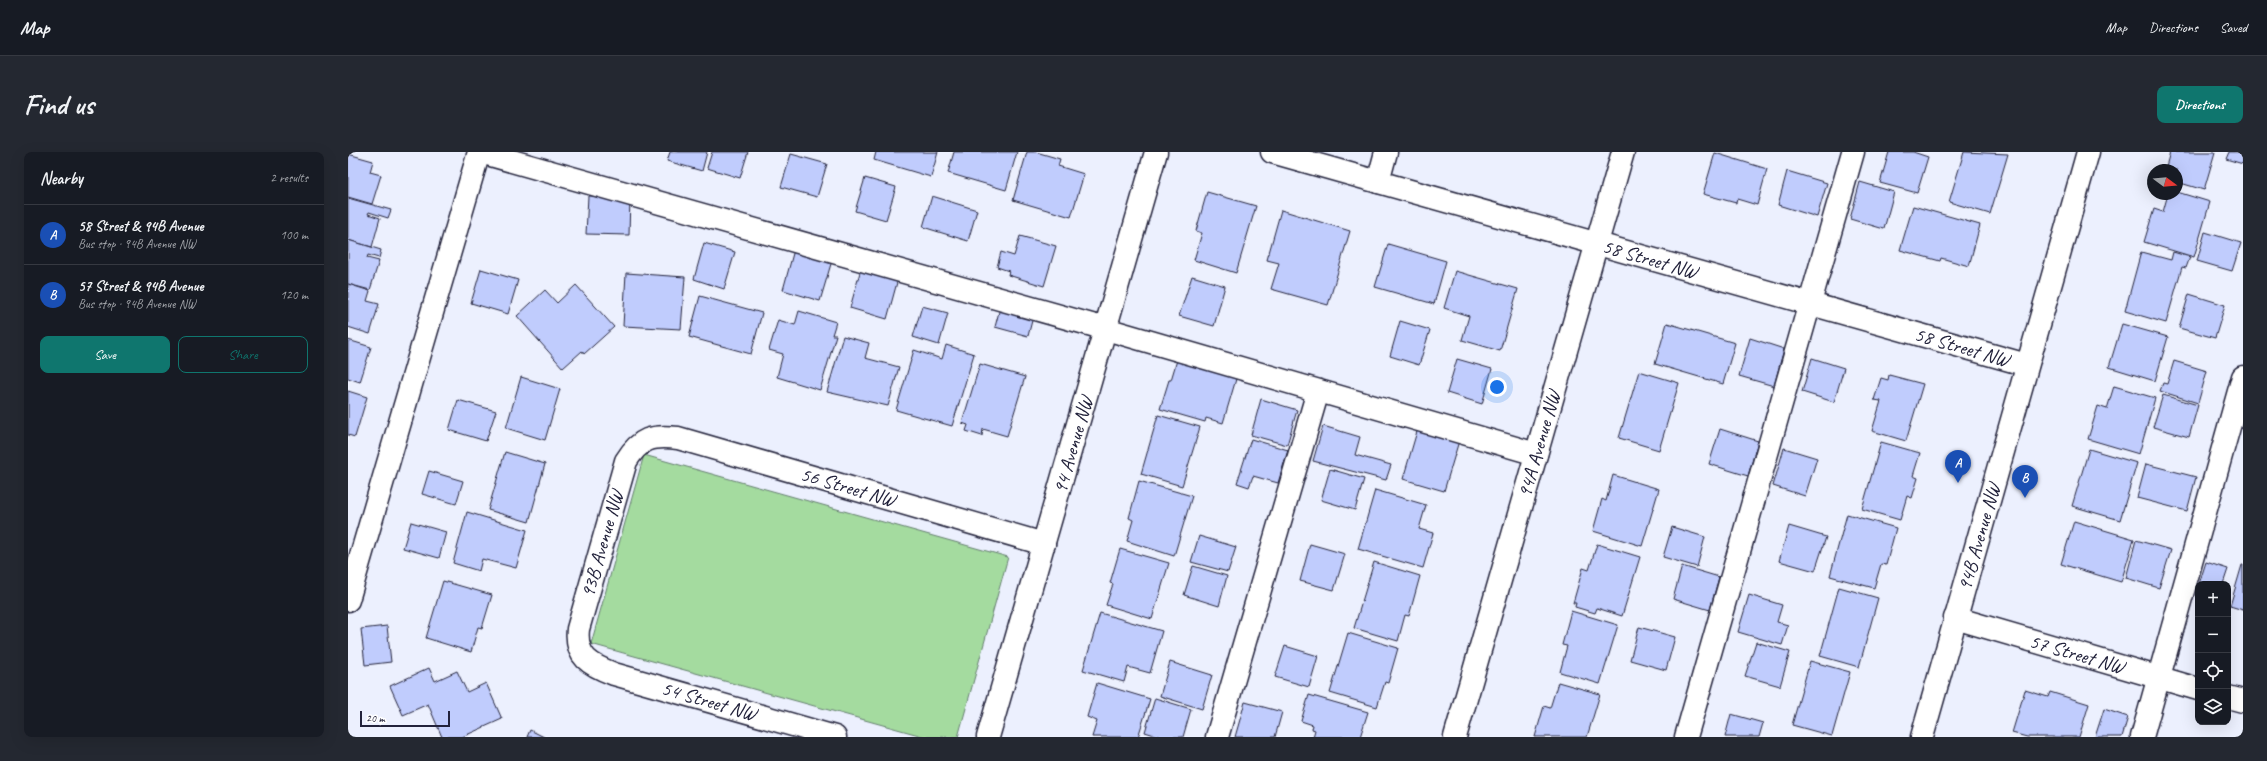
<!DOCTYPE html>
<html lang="en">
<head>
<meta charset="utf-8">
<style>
	body { margin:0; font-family:Caveat,sans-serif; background:#242831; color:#f1f3f6 }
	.controls { position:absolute; right:12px; bottom:12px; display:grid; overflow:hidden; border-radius:8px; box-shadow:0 4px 16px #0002 }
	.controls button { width:36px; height:36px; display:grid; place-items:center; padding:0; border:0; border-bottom:1px solid #363941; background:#171b24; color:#f1f3f6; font:20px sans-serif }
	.compass { position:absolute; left:1799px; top:12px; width:36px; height:36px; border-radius:50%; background:#171b24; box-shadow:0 4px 16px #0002; rotate:106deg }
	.scale { position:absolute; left:12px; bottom:10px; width:90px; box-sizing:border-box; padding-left:4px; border:2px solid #22223b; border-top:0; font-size:11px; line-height:14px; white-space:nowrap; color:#22223b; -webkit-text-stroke:3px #fff; paint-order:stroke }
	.you { position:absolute; left:1149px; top:235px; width:14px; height:14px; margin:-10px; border:3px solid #fff; border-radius:50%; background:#1a73e8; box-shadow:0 0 0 6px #1a73e833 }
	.badge { display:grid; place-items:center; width:26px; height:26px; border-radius:50%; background:#0f766e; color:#fff; font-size:13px; font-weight:700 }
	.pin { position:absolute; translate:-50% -33px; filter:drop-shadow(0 1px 2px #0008) }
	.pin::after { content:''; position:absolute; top:21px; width:14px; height:12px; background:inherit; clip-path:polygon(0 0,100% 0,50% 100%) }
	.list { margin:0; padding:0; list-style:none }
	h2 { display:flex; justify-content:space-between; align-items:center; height:52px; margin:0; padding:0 16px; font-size:17px }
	h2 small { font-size:13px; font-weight:400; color:#9ea1a6 }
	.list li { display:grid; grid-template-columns:26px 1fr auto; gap:12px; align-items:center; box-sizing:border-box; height:60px; padding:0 16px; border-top:1px solid #363941 }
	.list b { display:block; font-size:15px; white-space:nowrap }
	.list p { margin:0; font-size:13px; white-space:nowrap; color:#9ea1a6 }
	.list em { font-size:13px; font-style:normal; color:#9ea1a6 }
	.actions { display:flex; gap:8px; padding:12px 16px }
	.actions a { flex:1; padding:9px 0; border:1px solid #0f766e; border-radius:8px; text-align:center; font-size:14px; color:#0f766e }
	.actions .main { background:#0f766e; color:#fff }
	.icon { flex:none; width:22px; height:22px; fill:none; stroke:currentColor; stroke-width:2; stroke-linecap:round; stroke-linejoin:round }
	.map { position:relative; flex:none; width:1895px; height:585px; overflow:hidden; border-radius:8px }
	header { display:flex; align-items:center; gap:24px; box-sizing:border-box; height:56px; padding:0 20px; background:#171b24; border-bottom:1px solid #363941 }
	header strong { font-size:19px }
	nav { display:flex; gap:22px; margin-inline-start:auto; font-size:14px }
	.intro { display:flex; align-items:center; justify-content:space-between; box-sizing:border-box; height:96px; padding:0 24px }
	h1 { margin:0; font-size:28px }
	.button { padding:10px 18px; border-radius:8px; background:#0f766e; color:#fff; font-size:14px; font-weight:700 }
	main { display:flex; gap:24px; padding:0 24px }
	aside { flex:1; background:#171b24; border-radius:8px; box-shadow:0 4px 16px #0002 }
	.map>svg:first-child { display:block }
	.green { fill:#a4db9f; stroke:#637e6d }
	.building { fill:#c0ccfd; stroke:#22223b }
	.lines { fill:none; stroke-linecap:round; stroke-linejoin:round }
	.minor-casing { stroke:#22223b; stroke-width:25 }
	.minor { stroke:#fff; stroke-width:22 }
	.labels { text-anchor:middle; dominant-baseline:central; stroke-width:3.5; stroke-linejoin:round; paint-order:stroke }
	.street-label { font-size:20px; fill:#22223b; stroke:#fff }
</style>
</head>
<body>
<header>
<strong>Map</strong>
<nav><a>Map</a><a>Directions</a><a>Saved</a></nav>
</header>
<div class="intro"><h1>Find us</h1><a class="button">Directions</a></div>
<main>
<aside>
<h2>Nearby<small>2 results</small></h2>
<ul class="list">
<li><span class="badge" style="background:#1a4fb4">A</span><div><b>58 Street &amp; 94B Avenue</b><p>Bus stop · 94B Avenue NW</p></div><em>100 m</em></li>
<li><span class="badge" style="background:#1a4fb4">B</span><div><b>57 Street &amp; 94B Avenue</b><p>Bus stop · 94B Avenue NW</p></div><em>120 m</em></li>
</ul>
<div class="actions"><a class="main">Save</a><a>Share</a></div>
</aside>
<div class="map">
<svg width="1895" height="585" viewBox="0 0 1895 585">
	<rect width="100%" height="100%" fill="#ecf0fe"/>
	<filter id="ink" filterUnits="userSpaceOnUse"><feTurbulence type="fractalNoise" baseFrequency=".025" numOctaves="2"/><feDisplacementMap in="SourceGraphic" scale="8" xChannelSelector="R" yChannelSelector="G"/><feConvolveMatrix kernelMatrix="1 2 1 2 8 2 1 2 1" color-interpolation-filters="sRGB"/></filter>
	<g filter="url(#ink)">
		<!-- green -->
		<path class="green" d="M296,303L660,405L610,585H578L243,492Z"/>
		<!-- building -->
		<g class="building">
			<path d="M322,0H359L354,19L319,9Z"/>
			<path d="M364,0H400L392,26L359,16Z"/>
			<path d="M528,0H590L583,25L526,8Z"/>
			<path d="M606,0H669L658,38L600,21Z"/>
			<path d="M679,0H688L712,7L710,14L736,22L723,65L665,48Z"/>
			<path d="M1541,0H1565L1580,5L1569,41L1532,31Z"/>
			<path d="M1616,0L1660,2L1642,62L1601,50Z"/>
			<path d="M1822,0H1867L1856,38L1829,30V18H1817Z"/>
			<path d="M1881,0H1895V12L1878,7Z"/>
			<path d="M1367,1L1419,17L1409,53L1389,47L1388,51L1355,42Z"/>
			<path d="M0,2L25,9L22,20L33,23L24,52L0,45Z"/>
			<path d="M443,2L479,12L469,45L433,35Z"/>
			<path d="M1439,19L1479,31L1469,65L1430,53Z"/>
			<path d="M517,26L548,35L538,68L507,59Z"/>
			<path d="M1512,30L1546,40L1536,77L1502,67Z"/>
			<path d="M859,40L908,54L888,121L846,108L854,81L848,79Z"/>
			<path d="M1829,40L1862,50L1846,105L1796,90L1806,57L1815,60L1820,42H1829Z"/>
			<path d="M240,44L282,45L281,83L238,82Z"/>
			<path d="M584,44L629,58L620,89L575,75Z"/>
			<path d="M0,46L43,58L40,66L21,60L20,62L32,66L24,95L0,88Z"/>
			<path d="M1565,54L1632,73L1621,114L1593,106L1592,109L1552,98Z"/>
			<path d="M933,58L1002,79L980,153L923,137L931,111L919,108Z"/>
			<path d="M1857,80L1893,91L1884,119L1849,109Z"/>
			<path d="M672,84L708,94L696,134L660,123L661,119L649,115L653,100L666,104Z"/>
			<path d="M0,88L33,98L31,106L20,103L19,106L31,109L22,138L0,132Z"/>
			<path d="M356,91L387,100L376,137L346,127Z"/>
			<path d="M1040,92L1098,109L1086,152L1027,135Z"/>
			<path d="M447,94L485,105L472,149L435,138Z"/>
			<path d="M1793,100L1823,108L1825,100L1842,105L1838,116L1834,115L1818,171L1777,159Z"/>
			<path d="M514,113L551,123L539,167L502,156Z"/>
			<path d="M133,117L170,128L160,162L123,151Z"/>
			<path d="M1107,119L1170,137L1152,199L1114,188L1121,164L1096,156Z"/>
			<path d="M278,121L337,125L333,177L275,174Z"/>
			<path d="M844,124L877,134L866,174L831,164Z"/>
			<path d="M0,132L22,139L19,149L31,152L22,182L0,175Z"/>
			<path d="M228,133L266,175L236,202L234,199L215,216L169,164L197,138L209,151Z"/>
			<path d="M1841,142L1877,153L1867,186L1831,176Z"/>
			<path d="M352,144L414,161L403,202L341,185Z"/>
			<path d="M653,152L686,161L680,184L647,175Z"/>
			<path d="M574,154L600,161L591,193L565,185Z"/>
			<path d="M451,159L488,170L484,183H488L472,238L429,225L435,202L421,198L430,168L447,173Z"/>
			<path d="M1052,169L1082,178L1071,213L1042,204Z"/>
			<path d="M1319,171L1387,191L1375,232L1307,212Z"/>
			<path d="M1774,172L1820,185L1807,229L1761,215Z"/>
			<path d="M495,184L521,191L517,206L551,215L540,254L479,240Z"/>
			<path d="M1402,186L1436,197L1426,234L1391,224Z"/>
			<path d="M0,188L23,195L12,230L0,226Z"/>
			<path d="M598,193L626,202L604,274L548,258L566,198L594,207Z"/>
			<path d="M832,198L891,217L875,271L858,266L857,270L812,257L821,228H823Z"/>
			<path d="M1464,206L1496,216L1486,250L1454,240Z"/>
			<path d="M1109,207L1144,217L1134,252L1099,241Z"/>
			<path d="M1826,209L1859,219L1850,251L1812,239L1815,231L1819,232Z"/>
			<path d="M632,212L677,225L659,284L635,277L634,284L618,279L620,273L614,271Z"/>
			<path d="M1291,219L1331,231L1311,298L1271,286Z"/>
			<path d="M1541,223L1575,232L1558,289L1524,279L1533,249L1526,248L1533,226L1540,228Z"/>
			<path d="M173,225L212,237L197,288L158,276Z"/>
			<path d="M1766,234L1807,246L1791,302L1740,287L1750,254L1759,257Z"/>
			<path d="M0,239L19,245L7,285L0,283Z"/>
			<path d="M1815,243L1850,253L1841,285L1805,275Z"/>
			<path d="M913,247L949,258L939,293L903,283Z"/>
			<path d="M110,248L148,259L138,289L101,278Z"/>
			<path d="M810,263L852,275L834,334L793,322Z"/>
			<path d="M1072,269L1113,282L1096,339L1055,327Z"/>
			<path d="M975,274L1012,285L1007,303L1043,313L1038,328L965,309Z"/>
			<path d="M1372,277L1410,289L1400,324L1361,312Z"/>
			<path d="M903,287L940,298L930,331L905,324L901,335L889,331Z"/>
			<path d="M1533,290L1572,301L1565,324L1570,326L1564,346L1559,344L1552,368L1514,357Z"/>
			<path d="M1436,296L1469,306L1457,344L1425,334Z"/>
			<path d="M1741,297L1789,311L1772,368L1724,354Z"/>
			<path d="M157,300L197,312L181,370L140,358Z"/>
			<path d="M1798,312L1848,325L1839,359L1789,346Z"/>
			<path d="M982,317L1016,327L1007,358L973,348Z"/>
			<path d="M81,319L115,329L108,352L74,342Z"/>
			<path d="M1265,323L1311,337L1294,394L1245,379L1254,347L1258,349Z"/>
			<path d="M791,329L844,344L826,404L779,389L785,368L781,366Z"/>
			<path d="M1027,338L1078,353L1071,377L1085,381L1075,416L1010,397Z"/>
			<path d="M119,360L179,378L168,416L134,407L131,419L105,411Z"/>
			<path d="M1499,362L1548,376L1538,413L1533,412L1526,436L1482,424Z"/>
			<path d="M1726,369L1786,387L1773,430L1713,412Z"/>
			<path d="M63,370L98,380L91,406L55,396Z"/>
			<path d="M1441,374L1478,385L1467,419L1431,409Z"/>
			<path d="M1324,375L1357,385L1349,415L1315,405Z"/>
			<path d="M851,384L888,395L880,420L843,410Z"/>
			<path d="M1788,388L1823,398L1811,436L1778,426Z"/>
			<path d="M962,392L997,402L986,438L952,429Z"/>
			<path d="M1249,392L1292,405L1274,464L1249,456L1247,461L1227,455L1228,451H1225L1235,416L1241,418Z"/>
			<path d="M772,397L821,411L804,467L758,453L765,432L762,431Z"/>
			<path d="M1026,410L1072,424L1061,464L1057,463L1050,489L1006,476Z"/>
			<path d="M1858,410L1880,417L1875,432H1851Z"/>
			<path d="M1894,413H1895V458L1882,454Z"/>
			<path d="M845,414L879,424L871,454L836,443Z"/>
			<path d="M1334,414L1371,425L1362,458L1325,447Z"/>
			<path d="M95,429L144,443L134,476L130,475L123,500L78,486Z"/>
			<path d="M1491,435L1530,446L1511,515L1472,504Z"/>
			<path d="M1401,443L1434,453L1429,470L1440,473L1434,493L1390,480Z"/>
			<path d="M1223,459L1270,473L1252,532L1212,520L1219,494L1214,493Z"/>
			<path d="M752,461L814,479L802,521L780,515L776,530L735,518Z"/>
			<path d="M39,474L43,510L17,513L13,477Z"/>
			<path d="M1291,475L1327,485L1318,518L1282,508Z"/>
			<path d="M1000,481L1050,496L1040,531L1037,530L1029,555L982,541Z"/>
			<path d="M1408,490L1442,500L1432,534L1397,524Z"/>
			<path d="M937,494L970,504L961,535L927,525Z"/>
			<path d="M1462,509L1502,520L1484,584L1444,573Z"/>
			<path d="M822,510L864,523L854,557L812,544Z"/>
			<path d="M81,516L87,529L109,519L119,540L138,531L154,567L114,585H94L80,552L55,563L42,534Z"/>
			<path d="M1210,530L1252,542L1239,585H1187L1196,554L1202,556Z"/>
			<path d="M749,531L802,547L790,585H744L749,569L739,565Z"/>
			<path d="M1677,538L1700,545L1702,540L1741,552L1731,585H1679L1664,581Z"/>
			<path d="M961,543L1020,560L1012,585H965L967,578L964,577L965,573L953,569Z"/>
			<path d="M807,546L843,557L835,585H813L797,580Z"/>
			<path d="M897,550L934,560L927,585H887Z"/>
			<path d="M1756,557L1780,565L1774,585H1747Z"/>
			<path d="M1383,562L1415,571L1411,585H1377Z"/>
			<path d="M182,578L196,585H179Z"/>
		</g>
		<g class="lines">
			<!-- minor casing -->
			<g class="minor-casing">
				<g id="minor">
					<path d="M132,0L758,177L1188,302"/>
					<path d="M924,0L1679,213"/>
					<path d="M1030,30L1038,0"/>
					<path d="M0,448L131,0"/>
					<path d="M1607,466L1850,537"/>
					<path d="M1880,545L1895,549"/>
					<path d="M487,585L266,522C242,513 227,505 230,477L278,309C292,286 304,283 330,286L696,392"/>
					<path d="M640,585L808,0"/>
					<path d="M869,585L970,239"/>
					<path d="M1107,585L1275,0"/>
					<path d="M1338,585L1505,0"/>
					<path d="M1574,585L1740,0"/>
					<path d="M1794,585L1895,225"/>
				</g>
			</g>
			<!-- minor -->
			<use href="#minor" class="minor"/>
		</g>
	</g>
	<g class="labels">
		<!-- street labels -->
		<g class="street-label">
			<text transform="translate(1302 107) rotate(16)">58 Street NW</text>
			<text transform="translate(1614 195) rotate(16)">58 Street NW</text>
			<text transform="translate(1191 292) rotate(-74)">94A Avenue NW</text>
			<text transform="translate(725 293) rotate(-74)">94 Avenue NW</text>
			<text transform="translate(500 335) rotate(16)">56 Street NW</text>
			<text transform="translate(1631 385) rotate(-74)">94B Avenue NW</text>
			<text transform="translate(254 392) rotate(-74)">93B Avenue NW</text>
			<text transform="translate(1729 502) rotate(16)">57 Street NW</text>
			<text transform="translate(361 549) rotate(16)">54 Street NW</text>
		</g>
	</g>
</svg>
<div class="controls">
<button>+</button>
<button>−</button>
<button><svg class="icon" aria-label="locate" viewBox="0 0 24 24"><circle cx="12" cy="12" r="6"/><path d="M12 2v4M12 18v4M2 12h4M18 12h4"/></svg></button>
<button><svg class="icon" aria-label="layers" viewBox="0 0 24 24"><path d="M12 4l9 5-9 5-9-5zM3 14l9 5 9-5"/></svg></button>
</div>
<svg class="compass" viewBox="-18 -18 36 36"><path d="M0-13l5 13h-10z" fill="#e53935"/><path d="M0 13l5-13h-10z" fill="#9ea1a6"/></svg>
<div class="scale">20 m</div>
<div class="you"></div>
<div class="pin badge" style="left:1610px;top:331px;background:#1a4fb4">A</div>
<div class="pin badge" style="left:1677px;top:346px;background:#1a4fb4">B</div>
</div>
</main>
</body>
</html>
